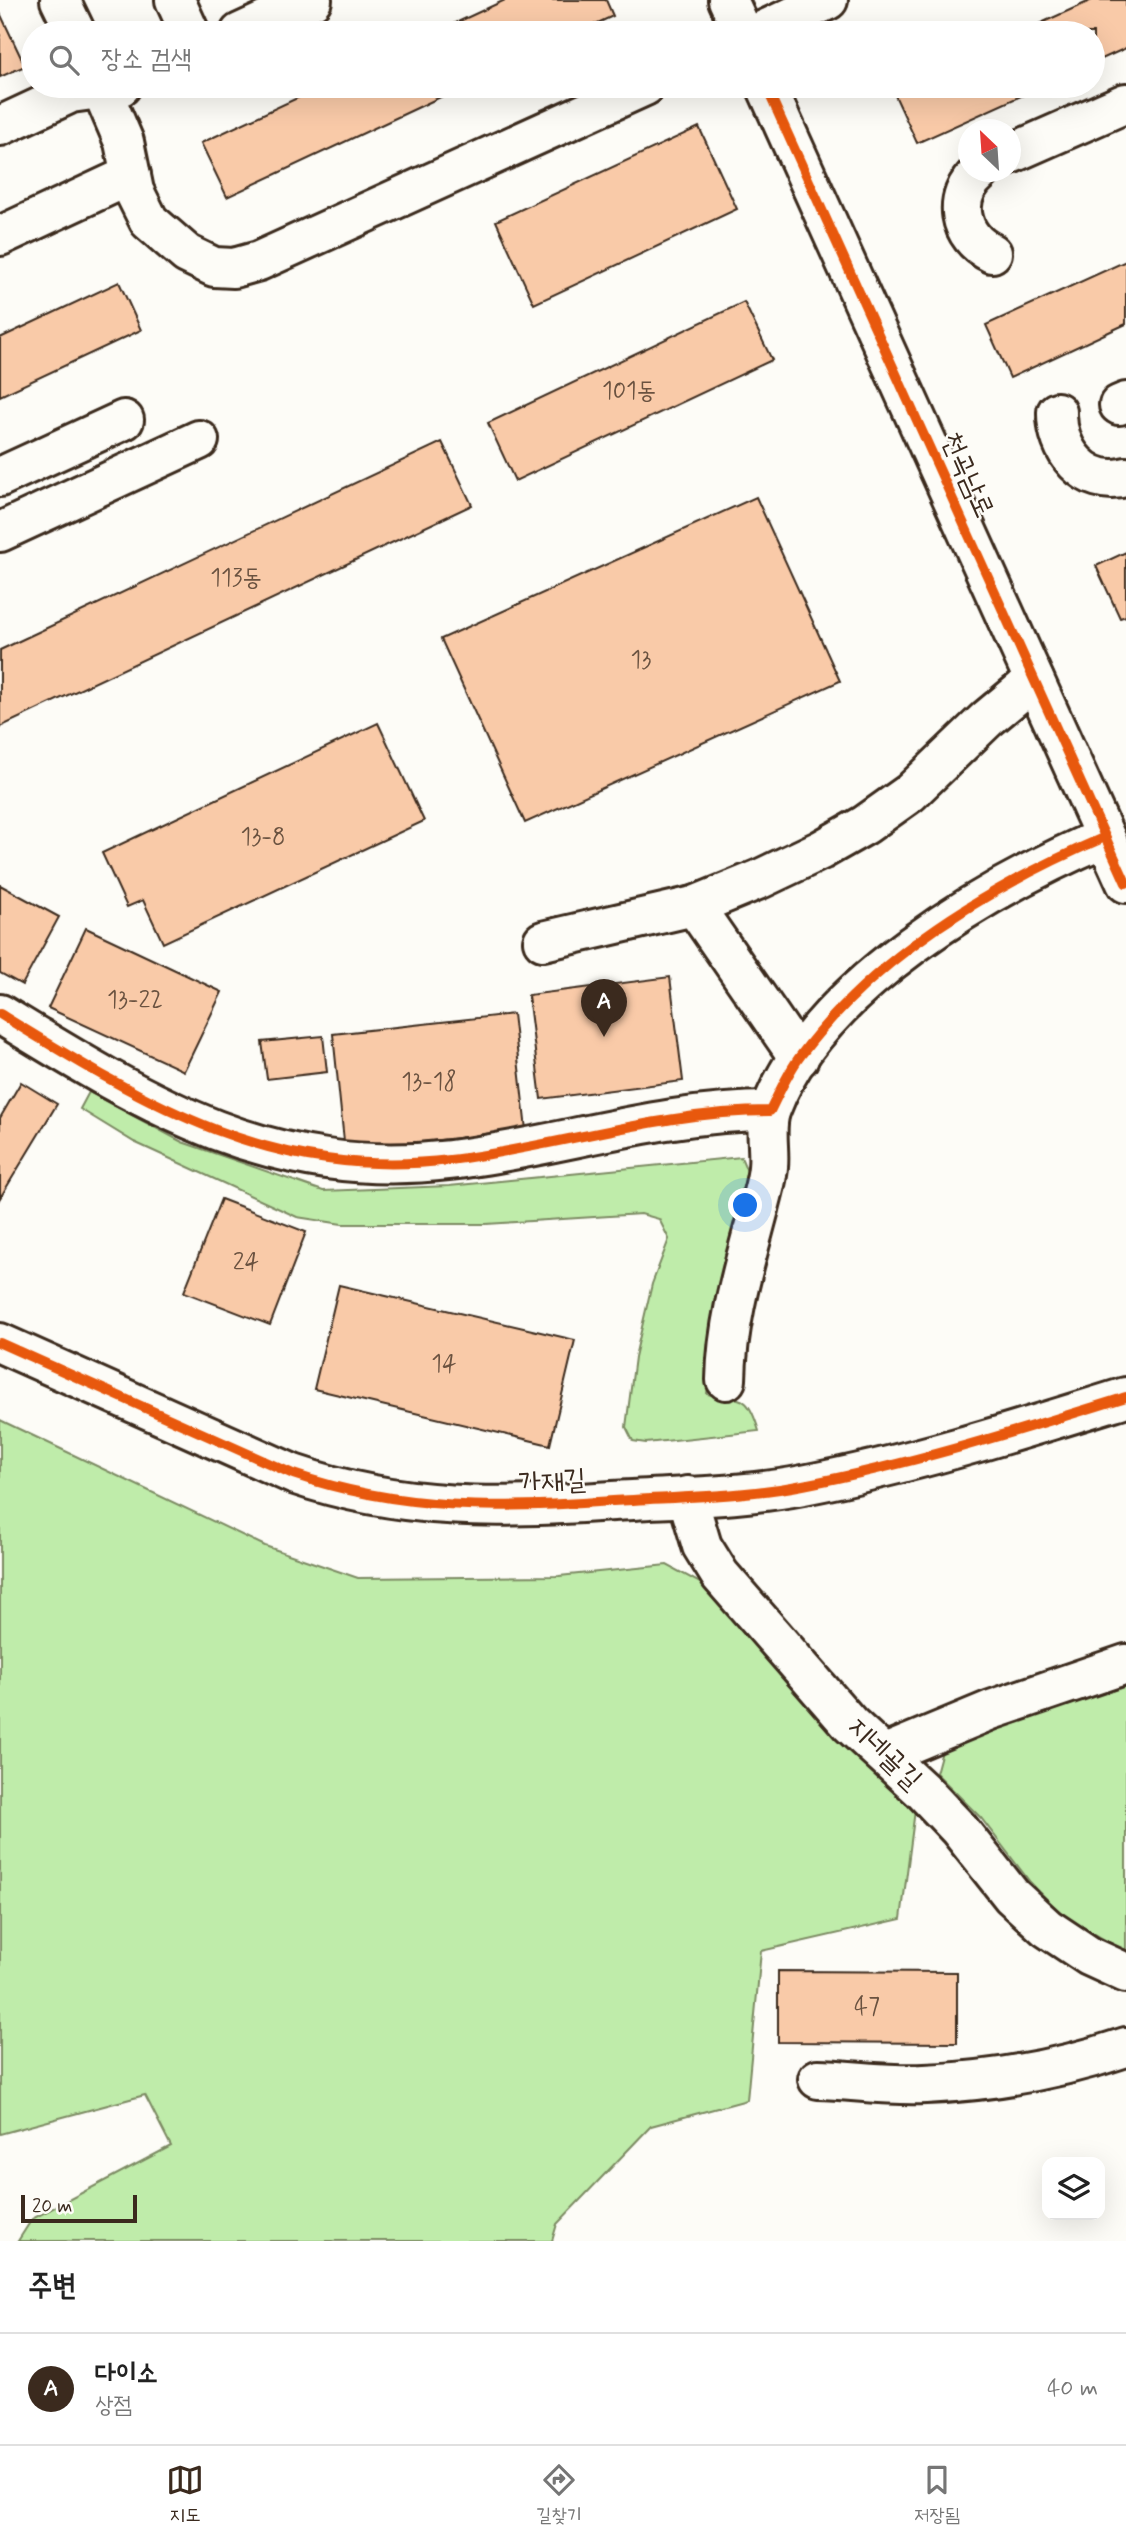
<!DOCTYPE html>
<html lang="ko">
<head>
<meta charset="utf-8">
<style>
	body { margin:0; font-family:Mynerve,"Poor Story",sans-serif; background:#f2f2f2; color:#222 }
	.controls { position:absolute; right:21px; bottom:21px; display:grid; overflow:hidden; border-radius:14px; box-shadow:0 7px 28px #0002 }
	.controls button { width:63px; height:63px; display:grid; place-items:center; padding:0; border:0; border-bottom:2px solid #e0e0e0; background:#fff; color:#222; font:35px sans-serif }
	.compass { position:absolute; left:958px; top:119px; width:63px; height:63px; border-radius:50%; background:#fff; box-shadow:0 7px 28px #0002; rotate:335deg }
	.scale { position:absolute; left:21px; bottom:18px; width:116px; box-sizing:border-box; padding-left:7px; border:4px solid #3b2a1e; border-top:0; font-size:19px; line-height:24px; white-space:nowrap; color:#3b2a1e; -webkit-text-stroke:5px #fdfcf7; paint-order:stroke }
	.you { position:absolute; left:746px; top:1206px; width:24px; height:24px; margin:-18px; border:5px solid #fff; border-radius:50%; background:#1a73e8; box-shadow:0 0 0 10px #1a73e833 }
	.badge { display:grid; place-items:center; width:46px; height:46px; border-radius:50%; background:#3b2a1e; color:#fff; font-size:23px; font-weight:700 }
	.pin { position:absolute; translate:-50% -58px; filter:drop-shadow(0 2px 4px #0008) }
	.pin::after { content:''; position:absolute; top:37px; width:24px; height:21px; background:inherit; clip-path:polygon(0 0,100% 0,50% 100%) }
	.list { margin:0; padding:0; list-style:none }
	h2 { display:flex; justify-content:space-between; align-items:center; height:91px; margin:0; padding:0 28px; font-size:30px }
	h2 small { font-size:23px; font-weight:400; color:#767676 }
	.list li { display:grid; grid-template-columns:46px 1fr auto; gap:21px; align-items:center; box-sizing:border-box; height:112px; padding:0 28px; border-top:2px solid #e0e0e0 }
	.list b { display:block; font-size:26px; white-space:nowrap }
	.list p { margin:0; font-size:23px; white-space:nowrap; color:#767676 }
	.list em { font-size:23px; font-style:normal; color:#767676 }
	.icon { flex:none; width:38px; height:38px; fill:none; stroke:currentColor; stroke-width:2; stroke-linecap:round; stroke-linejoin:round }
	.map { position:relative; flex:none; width:1126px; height:2241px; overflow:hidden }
	.search { position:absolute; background:#fff; box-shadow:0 7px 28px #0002; left:21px; right:21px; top:21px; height:77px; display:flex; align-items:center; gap:18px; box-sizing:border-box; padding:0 24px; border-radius:38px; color:#767676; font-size:26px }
	.sheet { height:203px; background:#fff }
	nav { display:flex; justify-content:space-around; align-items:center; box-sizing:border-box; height:98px; border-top:2px solid #e0e0e0; background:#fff; font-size:19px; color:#767676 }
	nav a { display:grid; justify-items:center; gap:4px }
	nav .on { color:#3b2a1e }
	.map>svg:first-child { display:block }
	.green { fill:#bfecaa; stroke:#7d8b64; stroke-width:2 }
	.building { fill:#f9caa8; stroke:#3b2a1e; stroke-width:2 }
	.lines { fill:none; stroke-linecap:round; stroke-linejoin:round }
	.minor-casing { stroke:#3b2a1e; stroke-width:44 }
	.minor { stroke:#fdfcf7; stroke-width:38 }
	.cycleway-casing { stroke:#fdfcf7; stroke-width:15 }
	.cycleway { stroke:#e8590c; stroke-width:10 }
	.labels { text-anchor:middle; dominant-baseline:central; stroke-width:5; stroke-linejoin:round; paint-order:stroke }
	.number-label { font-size:24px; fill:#6a5240 }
	.street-label { font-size:28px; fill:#3b2a1e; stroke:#fdfcf7 }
</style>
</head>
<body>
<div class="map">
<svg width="1126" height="2241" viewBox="0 0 1126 2241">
	<rect width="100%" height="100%" fill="#fdfcf7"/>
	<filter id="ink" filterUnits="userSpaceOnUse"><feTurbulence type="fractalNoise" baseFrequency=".0143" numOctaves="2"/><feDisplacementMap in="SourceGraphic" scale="14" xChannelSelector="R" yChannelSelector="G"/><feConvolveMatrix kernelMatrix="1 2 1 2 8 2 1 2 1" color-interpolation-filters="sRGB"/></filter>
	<g filter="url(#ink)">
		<!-- green -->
		<g class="green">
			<path d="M89,1092L182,1142L323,1191L449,1186L741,1157L750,1178L715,1318L707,1394C743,1401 747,1392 759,1431L646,1443L633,1441L626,1427L635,1357L652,1284L669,1239L659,1219L641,1214L486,1224H342L297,1217L134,1142L80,1109Z"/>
			<path d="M0,1420L265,1546L358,1578L559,1576L667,1565L704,1585L844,1742L915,1810L901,1919L761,1951L747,2100L651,2126L557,2224L552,2241H18L32,2219L171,2146L145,2095L0,2134Z"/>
			<path d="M1126,1679V1952L1062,1915L1030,1882L981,1818L936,1773L942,1751Z"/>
		</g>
		<!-- building -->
		<g class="building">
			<path d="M505,0H606L613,16L576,33H434Z"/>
			<path d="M1092,0H1126V48L1093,63V33H1019Z"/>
			<path d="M0,13L25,66L0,77Z"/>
			<path d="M323,86H464L227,197L201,143Z"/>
			<path d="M904,86H1043L917,143L893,91Z"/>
			<path d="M699,127L737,209L534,304L496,221Z"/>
			<path d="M1126,261V324L1010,378L986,325Z"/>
			<path d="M119,282L141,330L0,396V338Z"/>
			<path d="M744,302L772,360L515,481L488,423Z"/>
			<path d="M442,442L472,505L0,727V650Z"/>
			<path d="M756,497L840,681L525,823L441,639Z"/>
			<path d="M1126,552V616L1120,618L1096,566Z"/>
			<path d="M378,723L424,821L163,943L143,900L127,907L102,853Z"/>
			<path d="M0,885L59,917L22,985L0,973Z"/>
			<path d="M86,928L222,992L184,1071L48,1008Z"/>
			<path d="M670,977L683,1081L541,1099L528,995Z"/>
			<path d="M513,1014L526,1130L345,1151L333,1034Z"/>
			<path d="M323,1036L327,1072L267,1079L262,1042Z"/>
			<path d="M21,1082L57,1104L0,1198V1118Z"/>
			<path d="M221,1199L306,1232L270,1325L184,1292Z"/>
			<path d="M339,1285L575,1340L550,1445L314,1389Z"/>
			<path d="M778,1971L957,1972V2043L778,2042Z"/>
		</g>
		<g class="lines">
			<!-- minor casing -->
			<g class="minor-casing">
				<g id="minor">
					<path d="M60,0L76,33"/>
					<path d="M175,0L190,33"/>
					<path d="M728,0L743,33"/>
					<path d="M240,33L312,0"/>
					<path d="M758,33L828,0"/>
					<path d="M100,86L124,142L134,191L149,221L187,254L214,267L234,268L259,261L645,86"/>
					<path d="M766,86L1126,883"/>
					<path d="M0,126L71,93L121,86"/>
					<path d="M1010,154L1126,103"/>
					<path d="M980,172C951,196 958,237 992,253"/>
					<path d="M0,236L131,175"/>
					<path d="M1119,405L1126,402"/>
					<path d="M1057,412C1056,450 1085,488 1126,477"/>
					<path d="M0,477L124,420"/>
					<path d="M0,532L199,440"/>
					<path d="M694,906L799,1058"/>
					<path d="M543,941L694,906L760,879L821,850L865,825L910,793L987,719L1034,680"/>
					<path d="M0,1014C147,1104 270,1181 450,1160C558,1147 660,1111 770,1111"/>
					<path d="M0,1343L293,1474C401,1511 500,1509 613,1501C676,1497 742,1497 803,1485C913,1464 1020,1430 1126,1397"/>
					<path d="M726,1380C727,1321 744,1266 759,1209C762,1195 767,1181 768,1167C770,1150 764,1126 771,1109C817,986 990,886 1105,837"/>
					<path d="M687,1496L702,1546L720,1575L850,1724L923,1791L959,1829L1012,1896L1047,1928L1089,1956L1126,1973"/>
					<path d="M885,1754L991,1710L1126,1664"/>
					<path d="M818,2079C853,2080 890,2086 925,2084C993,2081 1061,2069 1126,2047"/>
				</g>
			</g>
			<!-- minor -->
			<use href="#minor" class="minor"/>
			<!-- cycleway casing -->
			<g class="cycleway-casing">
				<g id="cycleway">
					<path d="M766,86L1126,883"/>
					<path d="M0,1014C147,1104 270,1181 450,1160C558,1147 660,1111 770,1111C779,1093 788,1072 801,1055C876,955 991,886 1105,837"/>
					<path d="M0,1343L293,1474C401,1511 500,1509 613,1501C676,1497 742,1497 803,1485C913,1464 1020,1430 1126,1397"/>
				</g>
			</g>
			<!-- cycleway -->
			<use href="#cycleway" class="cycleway"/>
		</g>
	</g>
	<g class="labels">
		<!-- number labels -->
		<g class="number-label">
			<text x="629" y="391">101동</text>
			<text x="236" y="578">113동</text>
			<text x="641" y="660">13</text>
			<text x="263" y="837">13-8</text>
			<text x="135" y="1000">13-22</text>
			<text x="429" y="1082">13-18</text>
			<text x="246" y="1262">24</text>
			<text x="444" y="1364">14</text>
			<text x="867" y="2007">47</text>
		</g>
		<!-- street labels -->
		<g class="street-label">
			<text transform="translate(967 475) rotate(66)">천곡남로</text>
			<text transform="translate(552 1482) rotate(-3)">가재길</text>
			<text transform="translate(884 1754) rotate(44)">지네골길</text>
		</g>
	</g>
</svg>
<div class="controls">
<button><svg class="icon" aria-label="layers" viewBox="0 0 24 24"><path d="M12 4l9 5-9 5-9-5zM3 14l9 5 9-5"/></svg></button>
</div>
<svg class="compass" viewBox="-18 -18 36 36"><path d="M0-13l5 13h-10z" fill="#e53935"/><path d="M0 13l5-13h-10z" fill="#767676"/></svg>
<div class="scale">20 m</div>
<div class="you"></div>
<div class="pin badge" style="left:604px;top:1037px">A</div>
<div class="search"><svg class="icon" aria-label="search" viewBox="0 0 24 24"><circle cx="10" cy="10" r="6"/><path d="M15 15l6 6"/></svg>장소 검색</div>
</div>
<section class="sheet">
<h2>주변<small></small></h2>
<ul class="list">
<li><span class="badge">A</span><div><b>다이소</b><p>상점</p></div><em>40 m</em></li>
</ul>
</section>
<nav>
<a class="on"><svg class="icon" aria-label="map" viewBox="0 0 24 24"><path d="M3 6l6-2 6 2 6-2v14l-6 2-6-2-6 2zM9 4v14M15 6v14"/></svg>지도</a>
<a><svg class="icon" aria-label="directions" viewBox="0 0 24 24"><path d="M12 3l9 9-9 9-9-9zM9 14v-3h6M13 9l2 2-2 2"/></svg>길찾기</a>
<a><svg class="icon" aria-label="saved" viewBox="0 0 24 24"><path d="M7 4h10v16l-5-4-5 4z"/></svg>저장됨</a>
</nav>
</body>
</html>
